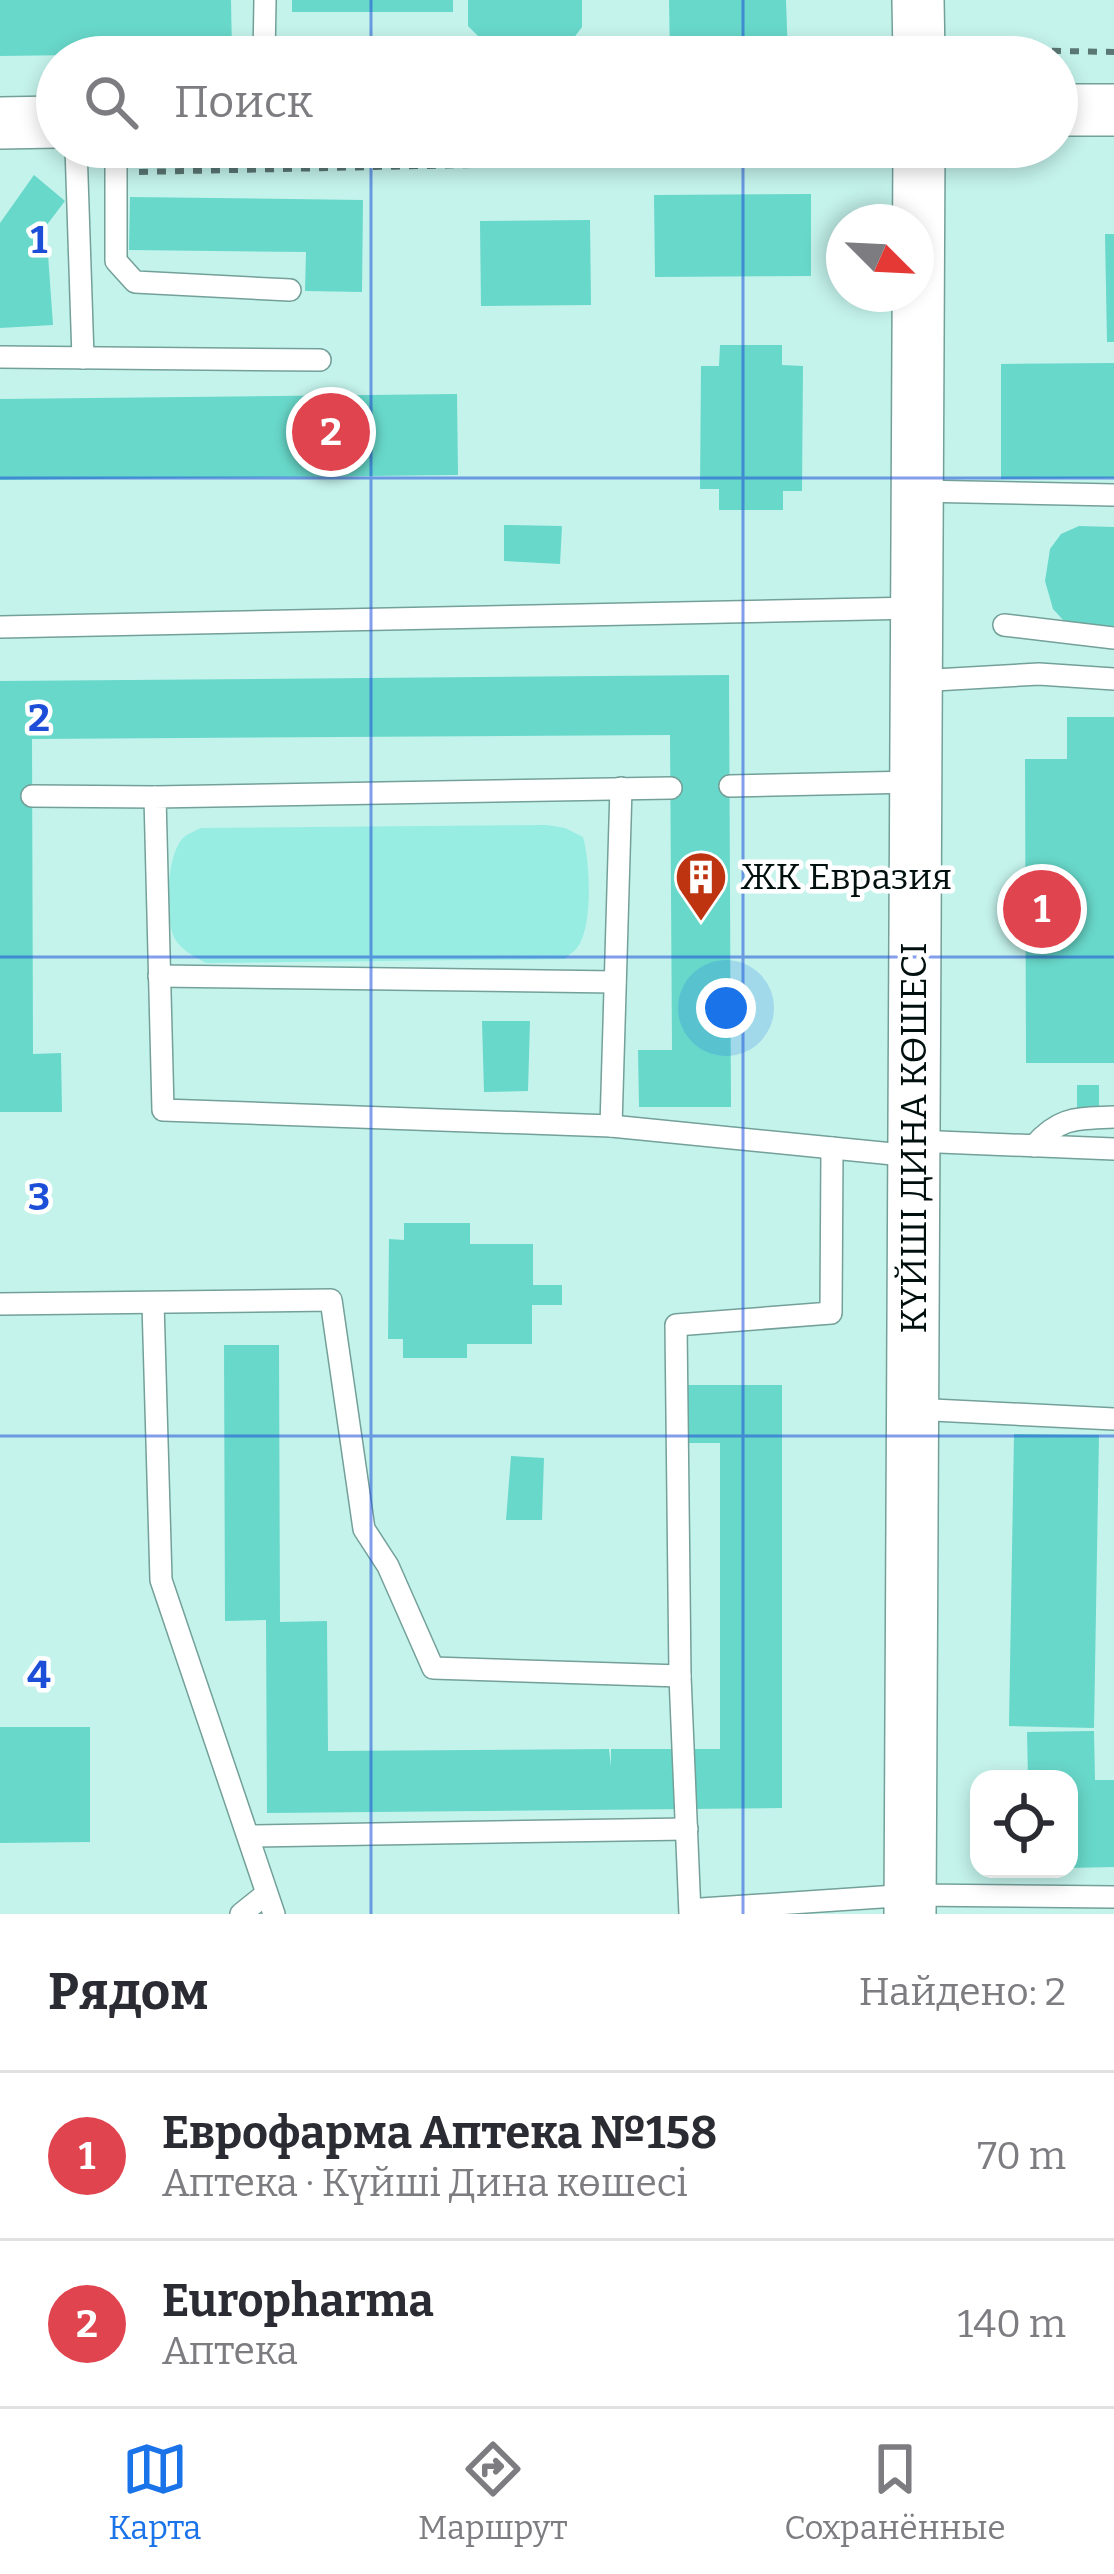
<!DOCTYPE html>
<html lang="ru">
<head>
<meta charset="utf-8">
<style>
	body { margin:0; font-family:Bitter,serif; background:#f7f7f7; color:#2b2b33 }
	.controls { position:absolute; right:36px; bottom:36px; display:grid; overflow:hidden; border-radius:24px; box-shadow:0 6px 18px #0003 }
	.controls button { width:108px; height:108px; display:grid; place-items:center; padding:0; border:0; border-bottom:3px solid #e1e1e2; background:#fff; color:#2b2b33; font:60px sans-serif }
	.compass { position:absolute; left:826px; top:204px; width:108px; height:108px; border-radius:50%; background:#fff; box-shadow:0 6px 18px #0003; rotate:114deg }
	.you { position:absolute; left:726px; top:1008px; width:42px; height:42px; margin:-30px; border:9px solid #fff; border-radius:50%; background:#1a73e8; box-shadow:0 0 0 18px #1a73e833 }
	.badge { display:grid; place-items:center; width:78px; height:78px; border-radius:50%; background:#1a73e8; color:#fff; font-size:39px; font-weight:700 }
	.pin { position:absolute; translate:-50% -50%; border:6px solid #fff; box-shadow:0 3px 12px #0006 }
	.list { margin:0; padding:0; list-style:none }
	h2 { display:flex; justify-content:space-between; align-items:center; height:156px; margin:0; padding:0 48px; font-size:51px }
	h2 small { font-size:39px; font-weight:400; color:#7c7c81 }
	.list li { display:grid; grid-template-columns:78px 1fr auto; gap:36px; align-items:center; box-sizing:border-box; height:168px; padding:0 48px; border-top:3px solid #e1e1e2 }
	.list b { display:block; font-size:45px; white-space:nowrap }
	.list p { margin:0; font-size:39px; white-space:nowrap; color:#7c7c81 }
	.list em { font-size:39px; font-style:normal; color:#7c7c81 }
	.icon { flex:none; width:66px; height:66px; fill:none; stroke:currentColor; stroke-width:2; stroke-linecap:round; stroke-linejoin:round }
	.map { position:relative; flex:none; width:1114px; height:1914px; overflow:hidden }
	.search { position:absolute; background:#fff; box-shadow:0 6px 18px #0003; left:36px; right:36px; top:36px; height:132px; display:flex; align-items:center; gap:30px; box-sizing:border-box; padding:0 42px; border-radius:66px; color:#7c7c81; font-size:45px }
	.sheet { height:492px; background:#fff }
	nav { display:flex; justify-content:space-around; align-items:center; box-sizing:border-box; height:168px; border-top:3px solid #e1e1e2; background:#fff; font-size:33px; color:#7c7c81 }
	nav a { display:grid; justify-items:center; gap:6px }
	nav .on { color:#1a73e8 }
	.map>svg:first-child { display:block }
	.green { fill:#97ede1 }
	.building { fill:#68d8ca }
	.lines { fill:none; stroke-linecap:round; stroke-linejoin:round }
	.service-casing { stroke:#73a099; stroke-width:24 }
	.tertiary-casing { stroke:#73a099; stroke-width:54 }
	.path { stroke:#5a7773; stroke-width:6; stroke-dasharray:9 9; stroke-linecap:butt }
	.service { stroke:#fff; stroke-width:21 }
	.tertiary { stroke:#fff; stroke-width:51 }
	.grid { fill:none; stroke:#1d4ed8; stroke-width:3; stroke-opacity:0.55 }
	.labels { text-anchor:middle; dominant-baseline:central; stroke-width:9; stroke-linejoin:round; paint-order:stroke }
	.poi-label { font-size:36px; fill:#01100e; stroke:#fff; text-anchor:start }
	.street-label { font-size:36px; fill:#01100e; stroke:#fff }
	.grid-label { font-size:39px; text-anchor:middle; font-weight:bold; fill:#1d4ed8; stroke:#fff; stroke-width:9; stroke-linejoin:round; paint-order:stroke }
</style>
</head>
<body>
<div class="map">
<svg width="1114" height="1914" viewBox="0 0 1114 1914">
	<rect width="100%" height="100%" fill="#c4f3ec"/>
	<!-- green -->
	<path class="green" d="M547,825L565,828L583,837C590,862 593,922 579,945C576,951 569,954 565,959L206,963C194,956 182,951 175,939C164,920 166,853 184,837C189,833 195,831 201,828Z"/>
	<!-- building -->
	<g class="building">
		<path d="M0,0H231L232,53L0,56Z"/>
		<rect x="292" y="0" width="161" height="12"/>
		<path d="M468,0H582V27L573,39L495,40L479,37L468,26Z"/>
		<path d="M669,0H786L788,57H670Z"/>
		<path d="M34,175L65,201L46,226L53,325L0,328V223Z"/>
		<path d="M811,194V276L655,277L654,195Z"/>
		<path d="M130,197L363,200L362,292L305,291L306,252L129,250Z"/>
		<path d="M590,220L591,305L481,306L480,221Z"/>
		<path d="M1105,234H1114V342H1107Z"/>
		<path d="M720,345H782V365L803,366L802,491H783V510H719V489H700L701,366H719Z"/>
		<path d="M1114,363V478L1001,479V364Z"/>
		<path d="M457,394L458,475L0,480V399Z"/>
		<path d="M504,525L562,526L560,564L504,561Z"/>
		<path d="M1079,526L1114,527V631H1084L1064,621L1053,609L1045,581L1050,549L1061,534Z"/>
		<path d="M729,675L731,1107H639L638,1050H672L670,735L32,739L33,1054L61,1053L62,1112H0V681Z"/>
		<path d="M1067,717H1114V1063H1026L1025,759H1067Z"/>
		<path d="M482,1021H530L528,1091L484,1092Z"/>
		<rect x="1077" y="1085" width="22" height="27"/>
		<path d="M404,1223H470V1244H533V1285H562V1305H532V1344H467V1358H403V1339H388L389,1239L404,1240Z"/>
		<path d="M224,1345H279L280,1622L327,1621L328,1751L609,1749L611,1767V1749H720V1443H680L679,1385H782V1808L267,1813L266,1620L225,1621Z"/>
		<path d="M1014,1434L1099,1435L1094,1728L1009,1726Z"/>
		<path d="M511,1456L544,1458L542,1520H506Z"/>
		<path d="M0,1727H90V1842L0,1843Z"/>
		<path d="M1094,1731L1095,1780H1114V1867L1069,1868V1779H1028L1027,1732Z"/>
	</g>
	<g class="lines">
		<!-- service casing -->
		<g class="service-casing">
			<g id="service">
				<path d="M264,57L265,0"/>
				<path d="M76,147L83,358"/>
				<path d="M116,147V261L135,282L290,290"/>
				<path d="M0,357L320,360"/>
				<path d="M917,491L1114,495"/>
				<path d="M1004,625L1114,638"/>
				<path d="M0,627L916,608"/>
				<path d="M917,681L1039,674L1114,679"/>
				<path d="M730,786L915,782"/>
				<path d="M671,788L155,797L163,1110L611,1126L913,1156"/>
				<path d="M32,796L155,797"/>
				<path d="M159,976L615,982"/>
				<path d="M611,1126L621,788"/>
				<path d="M915,1141L1114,1149"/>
				<path d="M1034,1146C1060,1116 1077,1119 1114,1117"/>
				<path d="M153,1303L161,1580L274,1914"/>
				<path d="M0,1304L331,1300L364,1529L388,1566L433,1668L680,1676L676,1325L831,1313L832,1148"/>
				<path d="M913,1409L1114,1419"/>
				<path d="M680,1676L690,1914"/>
				<path d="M249,1836L687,1829"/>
				<path d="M241,1914L266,1894"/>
				<path d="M698,1914L701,1909L911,1895L1114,1897"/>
			</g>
		</g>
		<!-- tertiary casing -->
		<g class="tertiary-casing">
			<g id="tertiary">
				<path d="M918,0L919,57"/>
				<path d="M1057,110H1114"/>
				<path d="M0,123L57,122"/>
				<path d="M910,1914L919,147"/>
			</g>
		</g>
		<!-- path -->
		<g class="path">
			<path d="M962,49L1114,52"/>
			<path d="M139,172L612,162L613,147"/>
		</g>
		<!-- service -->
		<use href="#service" class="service"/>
		<!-- tertiary -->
		<use href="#tertiary" class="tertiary"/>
	</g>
	<!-- grid -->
	<path class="grid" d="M371,0V57M743,0V57M371,147V1914M743,147V1914M0,478H1114M0,957H1114M0,1436H1114"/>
	<!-- icons -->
	<defs>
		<g id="building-pin" transform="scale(2.7)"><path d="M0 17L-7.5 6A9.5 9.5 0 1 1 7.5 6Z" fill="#be3410" stroke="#fff"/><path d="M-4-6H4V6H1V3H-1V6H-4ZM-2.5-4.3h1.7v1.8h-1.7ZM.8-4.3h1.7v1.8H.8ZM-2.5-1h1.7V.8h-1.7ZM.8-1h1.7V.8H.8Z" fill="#fff"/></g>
	</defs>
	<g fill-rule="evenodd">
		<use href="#building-pin" x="701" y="877"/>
	</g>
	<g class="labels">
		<!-- poi labels -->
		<g class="poi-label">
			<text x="740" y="877">ЖК Евразия</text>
		</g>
		<!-- street labels -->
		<g class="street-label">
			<text transform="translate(914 1138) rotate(-90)">КҮЙШІ ДИНА КӨШЕСІ</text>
		</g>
	</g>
	<g class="grid-label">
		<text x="39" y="253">1</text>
		<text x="39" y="731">2</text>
		<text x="39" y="1210">3</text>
		<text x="39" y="1688">4</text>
	</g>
</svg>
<div class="controls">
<button><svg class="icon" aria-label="locate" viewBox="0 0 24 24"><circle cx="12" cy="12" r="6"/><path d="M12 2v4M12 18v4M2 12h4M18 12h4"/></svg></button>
</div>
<svg class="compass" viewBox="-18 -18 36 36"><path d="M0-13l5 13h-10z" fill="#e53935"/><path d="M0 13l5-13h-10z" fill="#7c7c81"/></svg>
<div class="you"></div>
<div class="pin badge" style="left:1042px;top:909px;background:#e0444e">1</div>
<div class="pin badge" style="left:331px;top:432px;background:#e0444e">2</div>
<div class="search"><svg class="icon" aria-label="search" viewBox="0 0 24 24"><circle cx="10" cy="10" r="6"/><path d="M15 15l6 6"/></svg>Поиск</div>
</div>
<section class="sheet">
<h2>Рядом<small>Найдено: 2</small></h2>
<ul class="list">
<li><span class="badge" style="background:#e0444e">1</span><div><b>Еврофарма Аптека №158</b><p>Аптека · Күйші Дина көшесі</p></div><em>70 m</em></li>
<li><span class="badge" style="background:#e0444e">2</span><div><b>Europharma</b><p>Аптека</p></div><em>140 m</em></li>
</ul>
</section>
<nav>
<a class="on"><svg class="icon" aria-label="map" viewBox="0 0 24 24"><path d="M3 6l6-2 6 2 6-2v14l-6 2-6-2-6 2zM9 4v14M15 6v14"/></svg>Карта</a>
<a><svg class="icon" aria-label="directions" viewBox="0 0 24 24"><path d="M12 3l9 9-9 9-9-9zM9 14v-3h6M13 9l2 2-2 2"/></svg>Маршрут</a>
<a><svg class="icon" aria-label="saved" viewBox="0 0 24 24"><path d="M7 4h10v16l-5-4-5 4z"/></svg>Сохранённые</a>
</nav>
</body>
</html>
